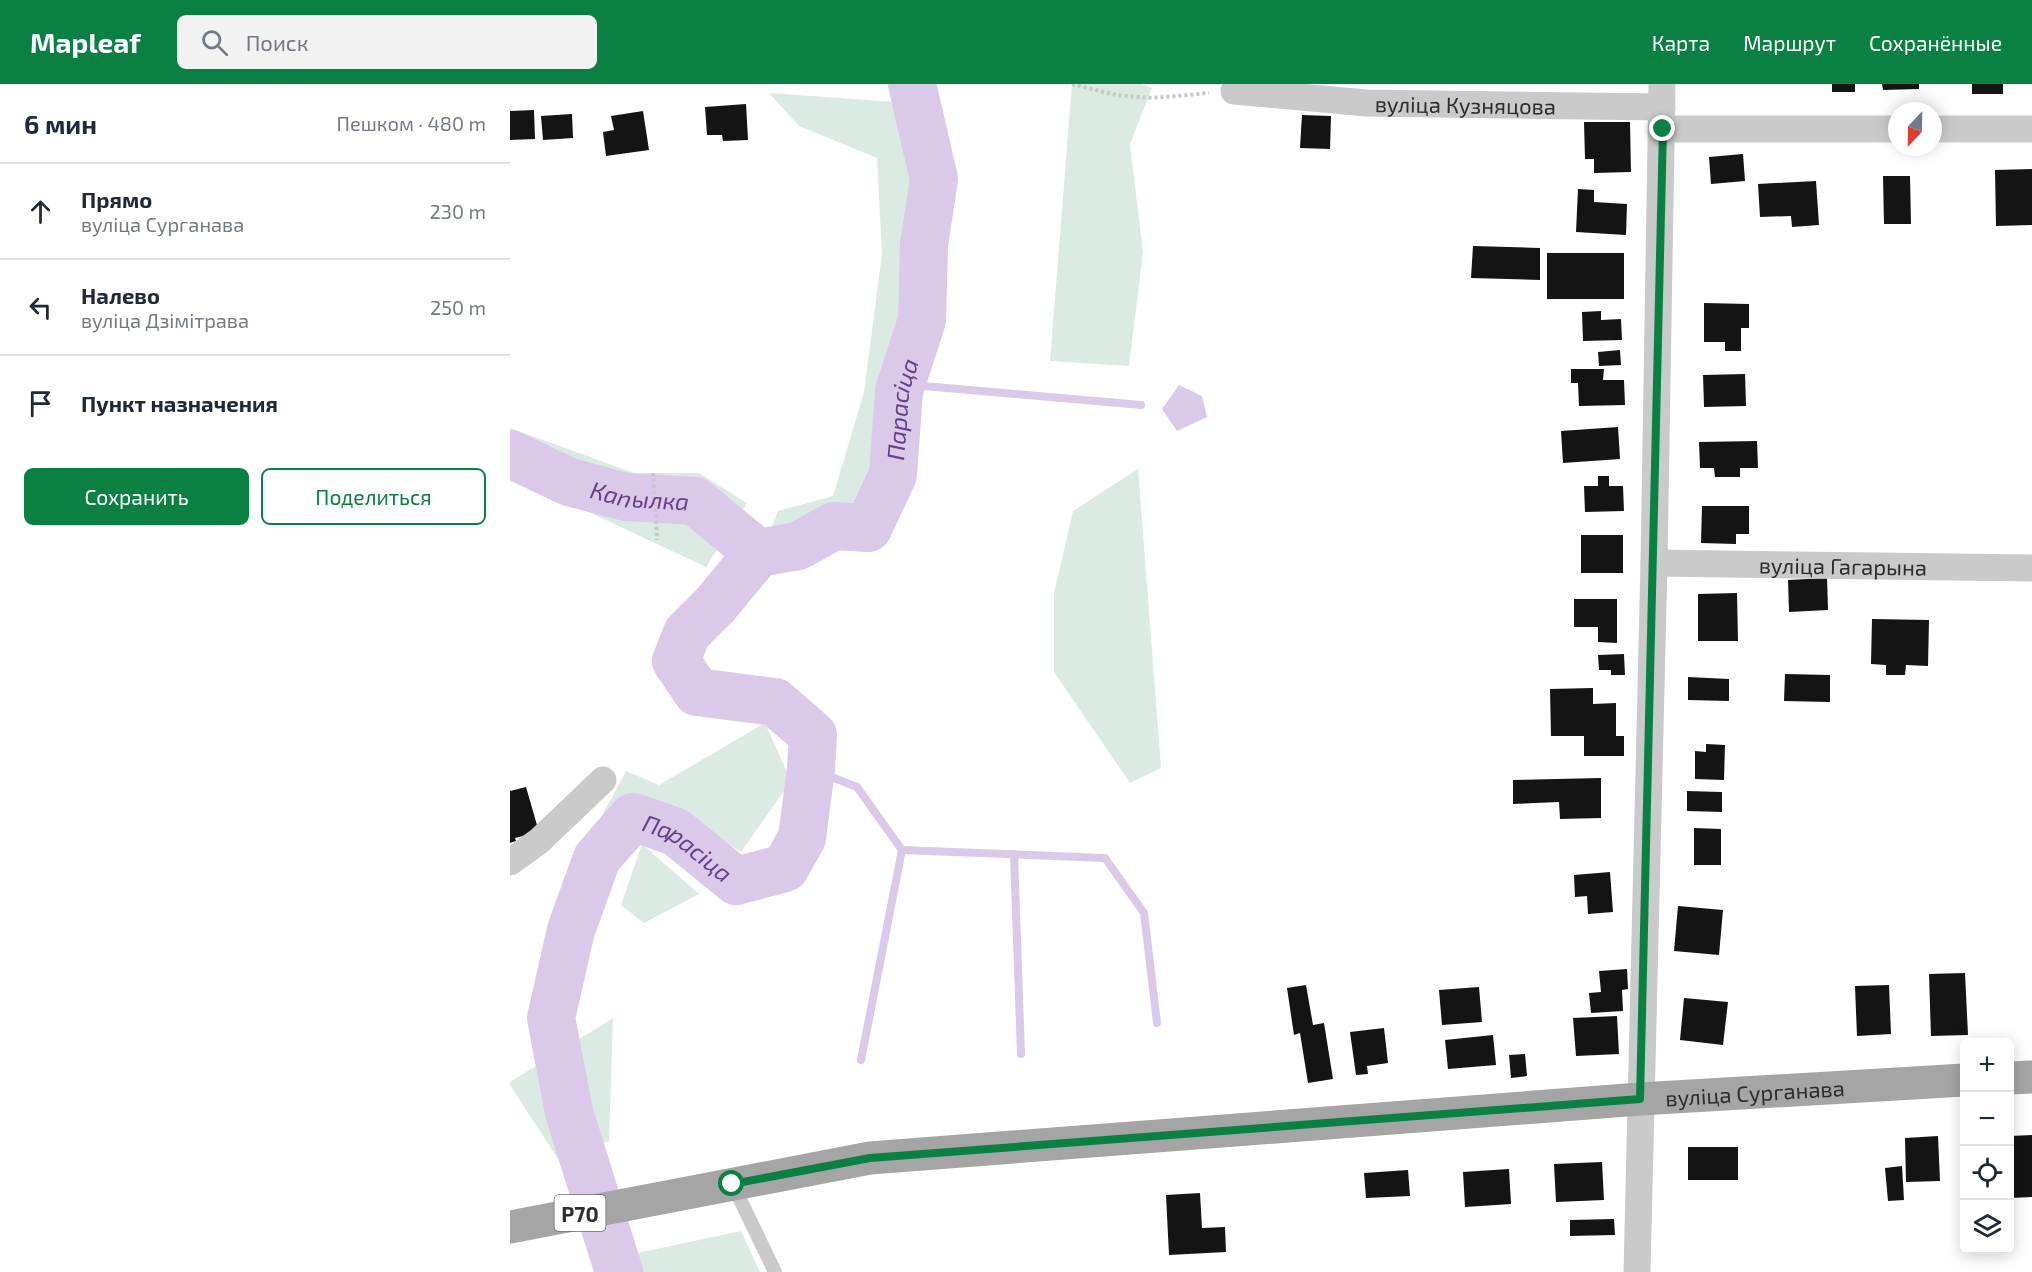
<!DOCTYPE html>
<html lang="ru">
<head>
<meta charset="utf-8">
<style>
	body { margin:0; font-family:"Exo 2",sans-serif; background:#f2f2f3; color:#1f2937 }
	.controls { position:absolute; right:18px; bottom:18px; display:grid; overflow:hidden; border-radius:9px; box-shadow:0 3px 15px #0003 }
	.controls button { width:54px; height:54px; display:grid; place-items:center; padding:0; border:0; border-bottom:2px solid #e0e1e3; background:#fff; color:#1f2937; font:30px sans-serif }
	.compass { position:absolute; left:1378px; top:18px; width:54px; height:54px; border-radius:50%; background:#fff; box-shadow:0 3px 15px #0003; rotate:202deg }
	.stop { position:absolute; width:18px; height:18px; margin:-14px; border:4px solid #0b8043; border-radius:50%; background:#fff }
	.stop.end { background:#0b8043; border-color:#fff; box-shadow:0 2px 6px #0008 }
	.list { margin:0; padding:0; list-style:none }
	h2 { display:flex; justify-content:space-between; align-items:center; height:78px; margin:0; padding:0 24px; font-size:26px }
	h2 small { font-size:20px; font-weight:400; color:#747a83 }
	.list li { display:grid; grid-template-columns:39px 1fr auto; gap:18px; align-items:center; box-sizing:border-box; height:96px; padding:0 24px; border-top:2px solid #e0e1e3 }
	.list b { display:block; font-size:22px; white-space:nowrap }
	.list p { margin:0; font-size:20px; white-space:nowrap; color:#747a83 }
	.list em { font-size:20px; font-style:normal; color:#747a83 }
	.actions { display:flex; gap:12px; padding:18px 24px }
	.actions a { flex:1; padding:14px 0; border:2px solid #0b8043; border-radius:9px; text-align:center; font-size:21px; color:#0b8043 }
	.actions .main { background:#0b8043; color:#fff }
	.icon { flex:none; width:33px; height:33px; fill:none; stroke:currentColor; stroke-width:2; stroke-linecap:round; stroke-linejoin:round }
	.map { position:relative; flex:none; width:1522px; height:1188px; overflow:hidden }
	header { display:flex; align-items:center; gap:36px; box-sizing:border-box; height:84px; padding:0 30px; background:#0b8043; color:#fff }
	header strong { font-size:28px }
	nav { display:flex; gap:33px; margin-inline-start:auto; font-size:21px }
	.search { width:420px; height:54px; background:#f2f2f3; display:flex; align-items:center; gap:15px; box-sizing:border-box; padding:0 21px; border-radius:9px; color:#747a83; font-size:22px }
	main { display:flex }
	aside { flex:1; background:#fff }
	.map>svg:first-child { display:block }
	.green { fill:#dceae4 }
	.water { fill:#dac9e8 }
	.lines { fill:none; stroke-linecap:round; stroke-linejoin:round }
	.stream { stroke:#dac9e8; stroke-width:8 }
	.river { stroke:#dac9e8; stroke-width:48 }
	.building { fill:#141414 }
	.path { stroke:#c7c7c7; stroke-width:4; stroke-dasharray:3 3; stroke-linecap:butt }
	.lane { stroke:#cacaca; stroke-width:14 }
	.street { stroke:#cacaca; stroke-width:27 }
	.primary { stroke:#a5a5a5; stroke-width:33 }
	.route { stroke:#0b8043; stroke-width:8 }
	.labels { text-anchor:middle; dominant-baseline:central; stroke-width:6; stroke-linejoin:round; paint-order:stroke }
	.shield { fill:#fff; stroke:#6c6c6c; stroke-width:1.5 }
	.shield-label { font-size:21px; font-weight:bold; fill:#2d2d2d }
	.street-label { font-size:22px; fill:#2d2d2d; stroke:#fff }
	.water-label { font-size:24px; font-style:italic; fill:#684189; stroke:#fff }
</style>
</head>
<body>
<header>
<strong>Mapleaf</strong>
<div class="search"><svg class="icon" aria-label="search" viewBox="0 0 24 24"><circle cx="10" cy="10" r="6"/><path d="M15 15l6 6"/></svg>Поиск</div>
<nav><a>Карта</a><a>Маршрут</a><a>Сохранённые</a></nav>
</header>
<main>
<aside>
<h2>6 мин<small>Пешком · 480 m</small></h2>
<ul class="list">
<li><svg class="icon" aria-label="ahead" viewBox="0 0 24 24"><path d="M12 20V5M6 11l6-6 6 6"/></svg><div><b>Прямо</b><p>вуліца Сурганава</p></div><em>230 m</em></li>
<li><svg class="icon" aria-label="left" viewBox="0 0 24 24"><path d="M17 20v-9H6M10 6l-5 5 5 5"/></svg><div><b>Налево</b><p>вуліца Дзімітрава</p></div><em>250 m</em></li>
<li><svg class="icon" aria-label="arrive" viewBox="0 0 24 24"><path d="M6 21V4h12l-3 4 3 4H6"/></svg><div><b>Пункт назначения</b></div></li>
</ul>
<div class="actions"><a class="main">Сохранить</a><a>Поделиться</a></div>
</aside>
<div class="map">
<svg width="1522" height="1188" viewBox="0 0 1522 1188">
	<rect width="100%" height="100%" fill="#fff"/>
	<!-- green -->
	<g class="green">
		<path d="M562,0H631L642,4L620,60L633,168L619,282L540,277Z"/>
		<path d="M259,9L387,18L412,93L397,223L375,314L372,395L352,435L310,434L259,451L268,427L323,412L354,308L372,170L367,74L289,42Z"/>
		<path d="M0,344L124,389H189L237,419L196,483L0,391Z"/>
		<path d="M628,385L651,684L620,699L544,588V509L563,427Z"/>
		<path d="M255,639L281,697L231,768L184,738L132,718L91,733L116,687L149,701Z"/>
		<path d="M132,760L189,810L134,839L111,821Z"/>
		<path d="M103,934L99,1057L48,1075L0,1001V998Z"/>
		<path d="M231,1147L250,1188H119L113,1172Z"/>
	</g>
	<!-- water -->
	<path class="water" d="M669,301L692,312L697,333L667,347L652,325Z"/>
	<g class="lines">
		<!-- stream -->
		<g class="stream">
			<path d="M391,300L631,321"/>
			<path d="M301,685L347,703L392,766L595,774L634,829L647,939"/>
			<path d="M504,770L511,970"/>
			<path d="M351,976L392,766"/>
		</g>
		<!-- river -->
		<g class="river">
			<path id="s1" d="M0,370L59,398L116,413L185,417L248,469"/>
			<path id="s2" d="M109,1188L59,1028L41,934L61,846L87,774L123,733L166,748L226,797L275,784L292,754L301,685L303,651L265,618L187,608L166,577L177,549L206,520L248,469L288,462L324,442L358,444L383,391L389,307L412,236L414,161L424,95L402,0"/>
		</g>
	</g>
	<!-- building -->
	<g class="building">
		<rect x="1322" y="0" width="23" height="8"/>
		<path d="M1372,0H1409V5L1373,6Z"/>
		<rect x="1462" y="0" width="31" height="10"/>
		<path d="M236,20L238,56L213,57L212,51H197L195,23Z"/>
		<path d="M24,26L25,55L0,56V27Z"/>
		<path d="M133,27L139,66L96,72L93,48L104,46L101,32Z"/>
		<path d="M62,30L63,54L33,56L31,32Z"/>
		<path d="M792,31L821,32L820,65L790,64Z"/>
		<path d="M1074,38H1120L1121,88L1084,89V75H1075Z"/>
		<path d="M1233,70L1235,97L1201,100L1199,73Z"/>
		<path d="M1522,85V141L1486,142L1485,86Z"/>
		<path d="M1373,92H1400L1401,140H1374Z"/>
		<path d="M1306,97L1309,141L1282,143L1281,132L1250,133L1248,100Z"/>
		<path d="M1068,105L1084,106V118L1117,120L1116,151L1066,148Z"/>
		<path d="M963,162L1030,164V196L961,194Z"/>
		<rect x="1037" y="169" width="77" height="46"/>
		<path d="M1194,219L1239,220V244H1231V267H1215V258H1194Z"/>
		<path d="M1091,227V236L1111,235L1112,256L1073,257L1072,228Z"/>
		<path d="M1110,266L1111,281L1089,282L1088,268Z"/>
		<path d="M1061,285H1094L1093,296H1114L1115,321L1069,322L1068,299H1061Z"/>
		<path d="M1235,290L1236,322L1194,323L1193,291Z"/>
		<path d="M1108,343L1110,375L1053,379L1051,347Z"/>
		<path d="M1247,357L1248,384H1230V393H1205L1204,384H1190L1189,358Z"/>
		<path d="M1088,392H1099V402H1113L1114,427L1075,428L1074,402H1088Z"/>
		<path d="M1192,422H1239V450H1226V460L1191,459Z"/>
		<rect x="1071" y="451" width="42" height="38"/>
		<path d="M1317,494L1318,526L1279,528L1278,496Z"/>
		<path d="M1227,509L1228,557H1188V510Z"/>
		<path d="M1064,515H1107V559L1088,558V543H1064Z"/>
		<path d="M1362,535L1419,536L1418,582L1396,581L1395,591H1376V581L1361,580Z"/>
		<path d="M1114,570L1115,591H1101V586H1089L1088,571Z"/>
		<path d="M1275,590L1320,591V618L1274,617Z"/>
		<path d="M1178,593L1219,595V617L1178,616Z"/>
		<path d="M1083,604V620L1106,619V652H1114V672H1074V652H1041L1040,605Z"/>
		<path d="M1196,660L1215,661L1214,696L1185,695V667L1196,668Z"/>
		<path d="M1091,694V734L1050,735L1049,718L1003,720V696Z"/>
		<path d="M16,703L29,748L5,754L6,757L0,759V707Z"/>
		<path d="M1177,707L1212,708V728L1177,727Z"/>
		<path d="M1184,744L1211,745V781H1184Z"/>
		<path d="M1100,788L1103,828L1078,830L1077,812L1065,813L1064,791Z"/>
		<path d="M1168,822L1213,826L1209,871L1164,867Z"/>
		<path d="M1117,885L1118,905L1112,906L1113,927L1081,929L1079,909L1091,908L1089,887Z"/>
		<path d="M1455,889L1458,951L1421,952L1419,890Z"/>
		<path d="M796,901L803,941L814,939L823,995L798,999L790,949L784,951L777,904Z"/>
		<path d="M1379,901L1381,950L1347,952L1345,902Z"/>
		<path d="M969,903L972,938L932,941L929,906Z"/>
		<path d="M1174,914L1218,918L1213,961L1170,956Z"/>
		<path d="M1107,932L1109,970L1066,972L1063,934Z"/>
		<path d="M874,944L878,979L857,982L858,990L846,991L840,948Z"/>
		<path d="M983,951L986,981L938,985L935,956Z"/>
		<path d="M1015,970L1017,992L1001,994L999,971Z"/>
		<path d="M1522,1051V1113L1500,1114V1052Z"/>
		<path d="M1428,1052L1430,1097L1396,1098L1395,1054Z"/>
		<rect x="1178" y="1063" width="50" height="33"/>
		<path d="M1092,1078L1094,1116L1046,1118L1044,1080Z"/>
		<path d="M1392,1082L1394,1116L1378,1117L1375,1084Z"/>
		<path d="M999,1085L1001,1120L955,1123L953,1088Z"/>
		<path d="M898,1086L900,1112L856,1114L854,1089Z"/>
		<path d="M690,1109L692,1144L715,1143L716,1168L659,1171L656,1111Z"/>
		<path d="M1104,1135L1105,1151L1060,1152V1136Z"/>
	</g>
	<g class="lines">
		<!-- path -->
		<g class="path">
			<path d="M562,0L606,11L643,14L699,9"/>
			<path d="M143,389L147,456"/>
		</g>
		<!-- lane -->
		<path class="lane" d="M223,1101L265,1188"/>
		<!-- street -->
		<g class="street">
			<path id="s3" d="M724,7L856,19L1152,23"/>
			<path d="M1153,45H1387"/>
			<path d="M1423,45H1522"/>
			<path id="s4" d="M1144,479L1522,484"/>
			<path d="M0,778L29,757L93,696"/>
			<path d="M1127,1188L1144,479L1152,0"/>
		</g>
		<!-- primary -->
		<g class="primary">
			<path d="M1500,994L1522,993"/>
			<path id="s5" d="M0,1143L360,1074L1130,1015L1454,996"/>
		</g>
	</g>
	<g class="lines">
		<!-- route -->
		<path class="route" d="M222,1100L360,1074L1130,1015L1153,45"/>
	</g>
	<g class="labels">
		<!-- shield labels -->
		<rect class="shield" x="44.5" y="1111" width="51" height="36" rx="4.5"/>
		<g class="shield-label">
			<text x="70" y="1129">Р70</text>
		</g>
		<!-- street labels -->
		<g class="street-label">
			<text stroke="none"><textPath href="#s3" startOffset="232">вуліца Кузняцова</textPath></text>
			<text stroke="none"><textPath href="#s4" startOffset="189">вуліца Гагарына</textPath></text>
			<text stroke="none"><textPath href="#s5" startOffset="1254">вуліца Сурганава</textPath></text>
		</g>
		<!-- water labels -->
		<g class="water-label">
			<text stroke="none"><textPath href="#s2" startOffset="1341">Парасіца</textPath></text>
			<text stroke="none"><textPath href="#s1" startOffset="138">Капылка</textPath></text>
			<text stroke="none"><textPath href="#s2" startOffset="548">Парасіца</textPath></text>
		</g>
	</g>
</svg>
<div class="controls">
<button>+</button>
<button>−</button>
<button><svg class="icon" aria-label="locate" viewBox="0 0 24 24"><circle cx="12" cy="12" r="6"/><path d="M12 2v4M12 18v4M2 12h4M18 12h4"/></svg></button>
<button><svg class="icon" aria-label="layers" viewBox="0 0 24 24"><path d="M12 4l9 5-9 5-9-5zM3 14l9 5 9-5"/></svg></button>
</div>
<svg class="compass" viewBox="-18 -18 36 36"><path d="M0-13l5 13h-10z" fill="#e53935"/><path d="M0 13l5-13h-10z" fill="#747a83"/></svg>
<div class="stop" style="left:222px;top:1100px"></div>
<div class="stop end" style="left:1153px;top:45px"></div>
</div>
</main>
</body>
</html>
